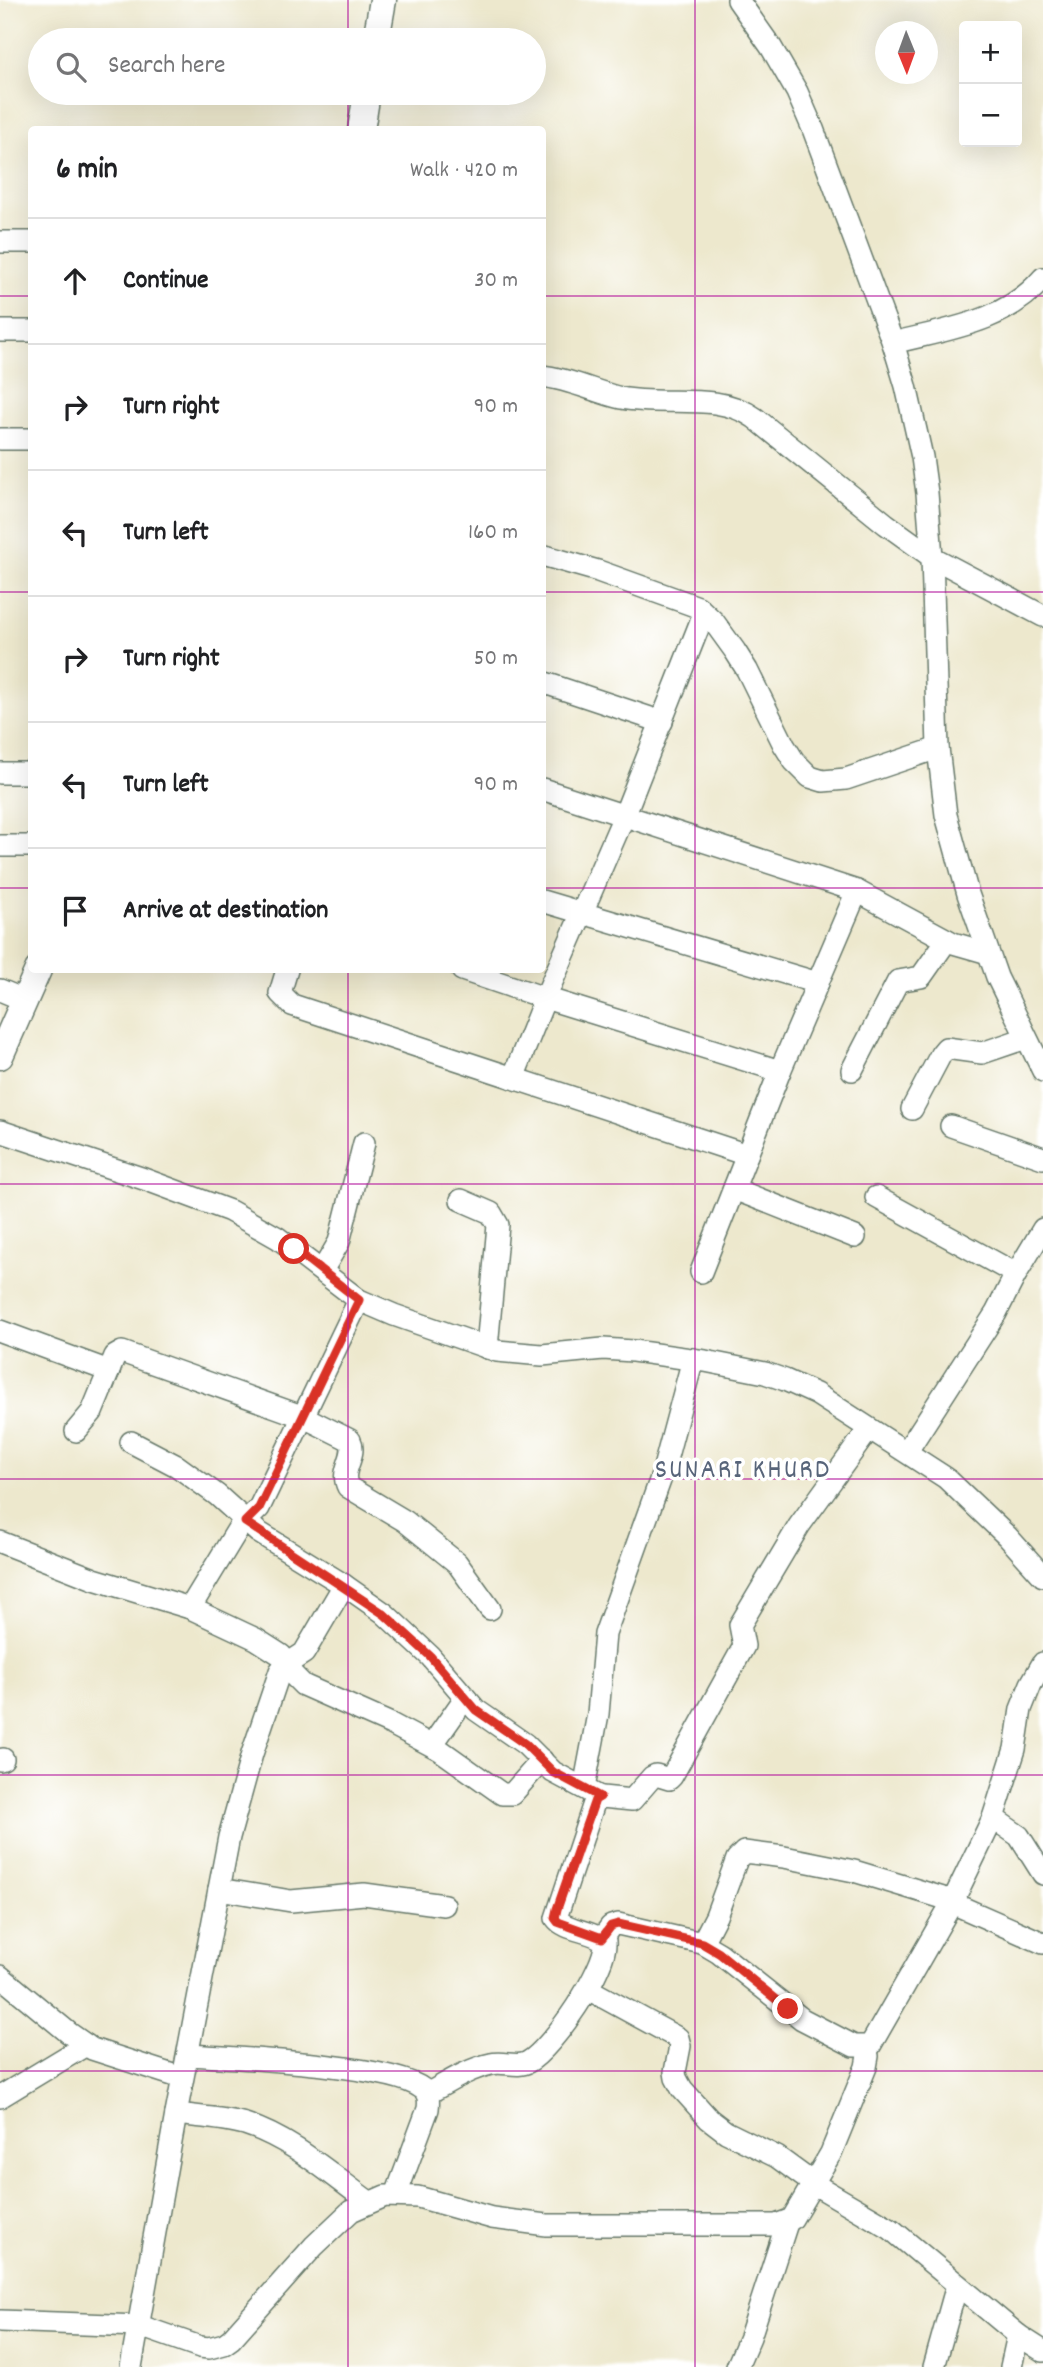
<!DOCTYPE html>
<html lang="en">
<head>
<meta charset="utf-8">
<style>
	body { margin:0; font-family:Dekko,sans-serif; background:#f6f6f6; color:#202124 }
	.controls { position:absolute; right:21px; top:21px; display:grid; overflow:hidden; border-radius:7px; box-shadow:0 7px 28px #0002 }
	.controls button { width:63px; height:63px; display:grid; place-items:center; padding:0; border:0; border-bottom:2px solid #e0e0e0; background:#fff; color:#202124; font:35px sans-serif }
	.compass { position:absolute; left:875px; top:21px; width:63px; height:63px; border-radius:50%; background:#fff; box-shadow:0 7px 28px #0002; rotate:179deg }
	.stop { position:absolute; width:21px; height:21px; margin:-16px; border:5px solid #d93025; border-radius:50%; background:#fff }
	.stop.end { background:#d93025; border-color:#fff; box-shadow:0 2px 7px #0008 }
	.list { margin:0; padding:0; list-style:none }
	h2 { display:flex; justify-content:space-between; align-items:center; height:91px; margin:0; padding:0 28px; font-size:30px }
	h2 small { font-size:23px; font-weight:400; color:#757577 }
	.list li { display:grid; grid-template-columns:46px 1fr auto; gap:21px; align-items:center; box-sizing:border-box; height:126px; padding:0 28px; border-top:2px solid #e0e0e0 }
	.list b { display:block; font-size:26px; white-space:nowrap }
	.list em { font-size:23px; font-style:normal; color:#757577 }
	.icon { flex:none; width:38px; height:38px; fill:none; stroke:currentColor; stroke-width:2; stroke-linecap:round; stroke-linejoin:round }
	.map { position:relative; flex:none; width:1043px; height:2367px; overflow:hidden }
	.search { position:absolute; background:#fff; box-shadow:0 7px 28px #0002; left:28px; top:28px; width:518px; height:77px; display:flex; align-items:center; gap:18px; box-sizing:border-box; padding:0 24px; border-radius:38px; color:#757577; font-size:26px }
	.panel { position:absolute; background:#fff; box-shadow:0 7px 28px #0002; left:28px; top:126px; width:518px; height:847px; border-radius:7px }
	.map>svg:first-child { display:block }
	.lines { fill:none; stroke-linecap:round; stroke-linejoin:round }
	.minor-casing { stroke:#67796a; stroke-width:24 }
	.tertiary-casing { stroke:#67796a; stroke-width:29 }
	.minor { stroke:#fff; stroke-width:21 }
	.tertiary { stroke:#fff; stroke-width:26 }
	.route { stroke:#d93025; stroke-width:9 }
	.grid { fill:none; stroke:#b5179e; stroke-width:2; stroke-opacity:0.55 }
	.labels { text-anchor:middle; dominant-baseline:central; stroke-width:7; stroke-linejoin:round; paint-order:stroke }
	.quarter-label { font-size:28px; letter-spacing:2px; fill:#58657a; stroke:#fff }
</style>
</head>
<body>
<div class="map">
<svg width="1043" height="2367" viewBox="0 0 1043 2367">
	<rect width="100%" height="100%" fill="#fff"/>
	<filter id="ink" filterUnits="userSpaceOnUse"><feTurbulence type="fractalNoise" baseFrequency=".0143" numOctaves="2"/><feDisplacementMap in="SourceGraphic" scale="14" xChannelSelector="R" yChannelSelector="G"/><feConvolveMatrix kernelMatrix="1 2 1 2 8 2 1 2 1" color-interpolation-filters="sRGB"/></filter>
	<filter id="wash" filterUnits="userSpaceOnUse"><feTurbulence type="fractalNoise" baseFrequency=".00686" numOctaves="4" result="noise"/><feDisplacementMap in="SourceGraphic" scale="28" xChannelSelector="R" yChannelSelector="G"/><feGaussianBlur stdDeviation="1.57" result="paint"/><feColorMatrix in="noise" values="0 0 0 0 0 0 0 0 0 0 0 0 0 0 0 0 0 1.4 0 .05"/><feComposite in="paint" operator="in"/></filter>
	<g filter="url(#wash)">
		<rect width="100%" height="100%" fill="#ede8cd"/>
	</g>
	<g filter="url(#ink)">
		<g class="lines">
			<!-- minor casing -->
			<g class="minor-casing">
				<g id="minor">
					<path d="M738,0L771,47L797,92L813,129L893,343L906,386L922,457L927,493L932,557L938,748L946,815L968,894L997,977L1043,1071"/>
					<path d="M0,242H32"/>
					<path d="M0,331H32"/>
					<path d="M893,343C947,329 1005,323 1043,278"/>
					<path d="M542,376C570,379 595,392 621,398C665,407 717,391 755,418L886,524L932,557L1043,616"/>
					<path d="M0,439H32"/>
					<path d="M542,555L598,571L698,607L714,622L735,651L747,670L784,745L794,761L810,777L823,781L846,779L938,748"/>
					<path d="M542,682L662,722"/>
					<path d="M0,773H32"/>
					<path d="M542,789L857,891L953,943L988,953"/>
					<path d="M0,846H32"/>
					<path d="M542,901L818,983"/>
					<path d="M287,970L280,993L292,1005L747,1155"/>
					<path d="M462,970L545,998L780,1071"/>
					<path d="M0,990L24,1000"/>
					<path d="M852,1070L898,981L921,977L947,940"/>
					<path d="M513,1078L545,998L624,816L701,621V612"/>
					<path d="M912,1109L941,1054L946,1048L982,1053L1026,1038"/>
					<path d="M951,1126L1043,1158"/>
					<path d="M0,1131L144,1179L230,1211L278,1238L359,1300L394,1315L497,1351L542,1355L603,1349L633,1351L705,1361L765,1373L785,1380L816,1394L946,1478L1007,1536L1043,1576"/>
					<path d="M734,1189L855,1237"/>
					<path d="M876,1197L1016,1274"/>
					<path d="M461,1200L491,1213L498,1225L487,1348"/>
					<path d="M322,1271L339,1242L364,1143"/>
					<path d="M701,1272L780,1071L857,891"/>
					<path d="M0,1331L109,1371"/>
					<path d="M76,1431L92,1412L115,1356L122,1352L304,1417L350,1440C358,1456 339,1470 348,1487L405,1521L457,1563L490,1609"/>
					<path d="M131,1442L177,1466L217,1495L258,1532L344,1585L384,1613L430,1656L476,1710L525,1744L553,1772L600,1797"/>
					<path d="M907,1451L996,1313L1016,1274L1043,1229"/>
					<path d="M0,1542L94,1579L190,1608L256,1639L281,1655L293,1675L303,1685L391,1724L440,1750L502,1794H512L542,1760"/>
					<path d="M190,1608L238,1529L259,1508L359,1300"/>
					<path d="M432,1745L465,1698"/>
					<path d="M0,1760L3,1759"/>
					<path d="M584,1788L598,1714L605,1634L662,1475L693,1359"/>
					<path d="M993,1818L1019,1836L1043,1874"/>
					<path d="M219,1889L291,1901L364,1894L444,1905"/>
					<path d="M952,1903L1043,1943"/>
					<path d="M602,1938L611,1926L618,1924L702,1943L719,1953L802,2019L854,2046H870L952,1903L993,1818L1015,1749L1021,1709L1031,1684L1043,1663"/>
					<path d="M702,1943L716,1916L737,1859L744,1852L784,1857L854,1871L953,1901"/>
					<path d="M0,1976L69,2033L92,2049L182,2078"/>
					<path d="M588,1989L678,2038L680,2046L675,2072L676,2078L682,2089L709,2119L726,2132L777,2157L814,2184L891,2229L1018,2335L1043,2351"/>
					<path d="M188,2055C233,2058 392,2064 423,2089C429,2094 429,2101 428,2109L396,2195"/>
					<path d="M427,2094C447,2083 468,2069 491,2064C503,2061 518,2068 528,2062C551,2050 608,1967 605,1941C591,1930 565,1931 556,1918L595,1800L602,1797L632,1800L652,1777L656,1775L669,1779L672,1776L744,1646L740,1625L799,1526L869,1429"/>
					<path d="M0,2097L86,2045"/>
					<path d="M176,2114C199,2117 223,2118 245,2124C292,2139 330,2174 369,2202"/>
					<path d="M0,2321L140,2326L200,2347L209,2348L224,2344L231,2339L314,2246L351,2211L385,2196L418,2197L492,2218L547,2225H776L792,2219L831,2153L866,2067L868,2056L865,2047"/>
					<path d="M131,2367L176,2114L229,1837L252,1754L280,1671L287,1664L304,1653L344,1585"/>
					<path d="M737,2367L750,2337L787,2223"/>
					<path d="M934,2367L957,2285"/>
					<path d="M1011,2367L1018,2335"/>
				</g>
			</g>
			<!-- tertiary casing -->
			<g class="tertiary-casing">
				<g id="tertiary">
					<path d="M376,40L383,0"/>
					<path d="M361,130L367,93"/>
					<path d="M0,1056L38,970"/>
				</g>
			</g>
			<!-- minor -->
			<use href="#minor" class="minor"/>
			<!-- tertiary -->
			<use href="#tertiary" class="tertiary"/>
		</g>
	</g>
	<g class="lines" filter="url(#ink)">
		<!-- route -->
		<path class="route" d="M294,1249L359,1300L259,1508L245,1522L384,1614L430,1656L476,1710L525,1744L553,1772L600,1797L595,1800L557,1909L555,1918L558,1922L602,1938L611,1926L618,1924L702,1943L719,1953L788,2009"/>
	</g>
	<!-- grid -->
	<path class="grid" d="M348,0V40M695,0V2367M348,93V130M0,296H32M542,296H1043M0,592H32M542,592H1043M0,888H32M542,888H1043M348,970V2367M0,1184H1043M0,1479H1043M0,1775H1043M0,2071H1043"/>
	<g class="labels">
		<!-- quarter labels -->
		<g class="quarter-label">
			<text x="743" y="1472">SUNARI KHURD</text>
		</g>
	</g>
</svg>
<div class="controls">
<button>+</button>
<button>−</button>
</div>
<svg class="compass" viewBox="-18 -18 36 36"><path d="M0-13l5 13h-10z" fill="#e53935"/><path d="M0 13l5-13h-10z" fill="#757577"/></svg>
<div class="stop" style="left:294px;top:1249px"></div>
<div class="stop end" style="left:788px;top:2009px"></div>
<div class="search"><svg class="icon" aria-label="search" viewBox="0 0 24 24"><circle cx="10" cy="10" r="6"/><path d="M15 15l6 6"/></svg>Search here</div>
<section class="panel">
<h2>6 min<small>Walk · 420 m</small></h2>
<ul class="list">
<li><svg class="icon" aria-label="ahead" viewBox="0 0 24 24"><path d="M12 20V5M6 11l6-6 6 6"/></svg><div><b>Continue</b></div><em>30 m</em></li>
<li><svg class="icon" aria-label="right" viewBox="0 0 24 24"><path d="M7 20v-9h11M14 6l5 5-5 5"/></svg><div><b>Turn right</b></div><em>90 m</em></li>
<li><svg class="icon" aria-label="left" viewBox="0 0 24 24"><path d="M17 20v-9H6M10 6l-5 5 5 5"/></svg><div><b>Turn left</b></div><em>160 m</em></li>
<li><svg class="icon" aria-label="right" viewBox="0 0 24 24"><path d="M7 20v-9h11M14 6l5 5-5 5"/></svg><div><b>Turn right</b></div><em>50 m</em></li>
<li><svg class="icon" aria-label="left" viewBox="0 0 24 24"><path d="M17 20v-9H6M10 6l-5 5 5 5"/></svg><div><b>Turn left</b></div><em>90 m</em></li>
<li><svg class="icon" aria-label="arrive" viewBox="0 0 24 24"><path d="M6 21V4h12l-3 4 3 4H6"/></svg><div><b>Arrive at destination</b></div></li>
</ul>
</section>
</div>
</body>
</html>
